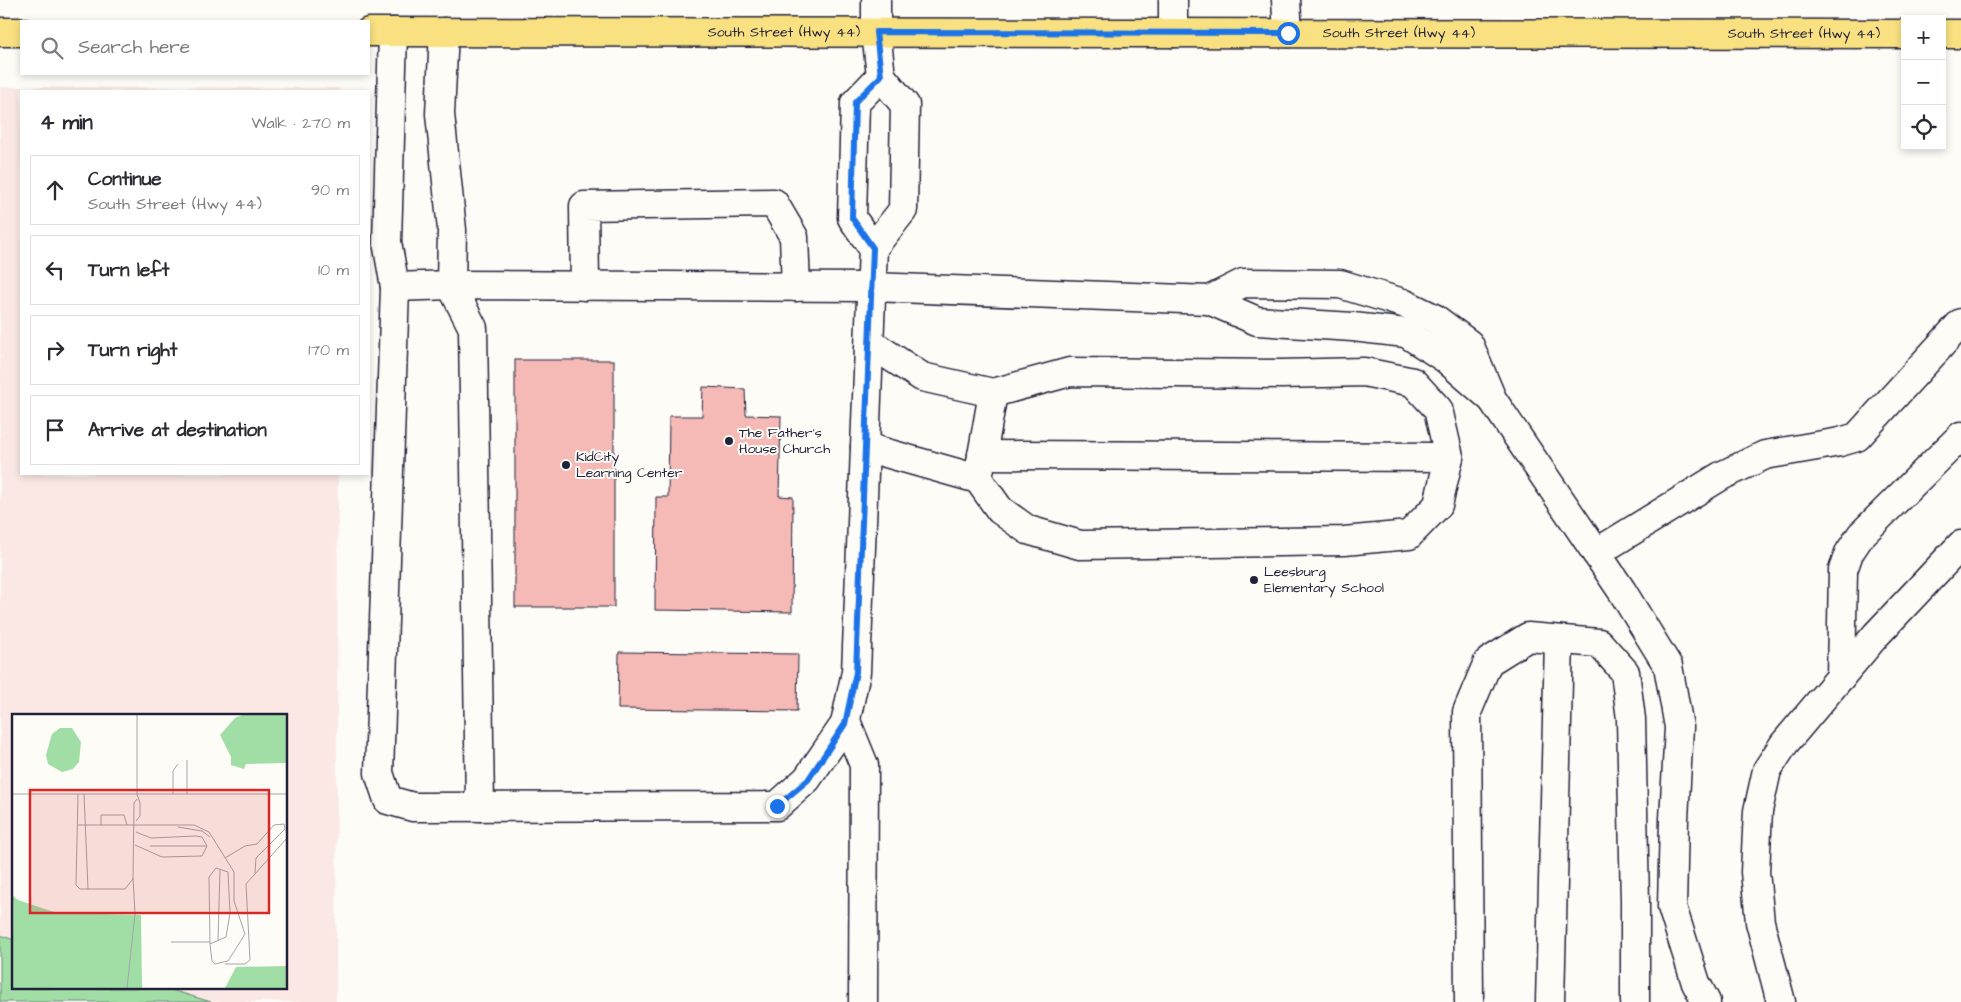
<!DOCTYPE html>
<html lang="en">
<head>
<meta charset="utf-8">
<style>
	body { margin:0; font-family:"Architects Daughter",sans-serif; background:#f2f2f3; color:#2b2b33 }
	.controls { position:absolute; right:15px; top:15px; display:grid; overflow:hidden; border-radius:0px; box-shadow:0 2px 8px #0003 }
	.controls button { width:45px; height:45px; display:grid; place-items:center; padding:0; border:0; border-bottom:1px solid #e1e1e2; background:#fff; color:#2b2b33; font:25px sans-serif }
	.stop { position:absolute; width:15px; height:15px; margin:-11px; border:4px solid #1a73e8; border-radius:50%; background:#fff }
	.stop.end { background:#1a73e8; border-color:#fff; box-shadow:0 1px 5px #0008 }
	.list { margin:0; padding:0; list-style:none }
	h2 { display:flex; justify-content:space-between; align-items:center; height:65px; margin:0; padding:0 20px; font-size:21px }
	h2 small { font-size:16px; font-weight:400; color:#7c7c81 }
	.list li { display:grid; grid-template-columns:32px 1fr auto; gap:15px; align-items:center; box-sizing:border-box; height:70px; margin:0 10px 10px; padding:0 10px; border:1px solid #e1e1e2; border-radius:0px }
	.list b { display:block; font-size:19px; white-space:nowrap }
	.list p { margin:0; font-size:16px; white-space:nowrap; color:#7c7c81 }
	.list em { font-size:16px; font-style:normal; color:#7c7c81 }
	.icon { flex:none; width:28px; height:28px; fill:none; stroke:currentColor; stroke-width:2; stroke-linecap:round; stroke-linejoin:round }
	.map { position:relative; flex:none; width:1961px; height:1002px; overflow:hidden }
	.search { position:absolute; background:#fff; box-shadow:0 2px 8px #0003; left:20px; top:20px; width:350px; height:55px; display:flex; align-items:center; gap:12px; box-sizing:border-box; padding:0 18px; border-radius:0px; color:#7c7c81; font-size:19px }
	.panel { position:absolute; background:#fff; box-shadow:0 2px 8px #0003; left:20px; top:90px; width:350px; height:385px; border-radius:0px }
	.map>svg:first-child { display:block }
	.built { fill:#fbe8e4 }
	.green { fill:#a0dea6; stroke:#618070 }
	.building { fill:#f5b9b6; stroke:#22223b }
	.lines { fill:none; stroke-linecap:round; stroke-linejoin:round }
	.minor-casing { stroke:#22223b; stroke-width:31 }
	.major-casing { stroke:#22223b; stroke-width:31 }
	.minor { stroke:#fdfcf7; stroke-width:28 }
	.major { stroke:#f9e181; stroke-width:28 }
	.route { stroke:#1a73e8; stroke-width:6 }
	.poi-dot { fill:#22223b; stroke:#fdfcf7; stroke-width:2 }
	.labels { text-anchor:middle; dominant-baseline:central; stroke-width:4; stroke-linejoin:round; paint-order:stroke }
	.street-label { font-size:14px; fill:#22223b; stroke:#fdfcf7 }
	.poi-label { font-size:14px; fill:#22223b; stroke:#fdfcf7; text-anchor:start }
	.inset-road { fill:none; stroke:#a5a5ac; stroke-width:1 }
	.view { fill:#d62828; fill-opacity:0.15; stroke:#d62828; stroke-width:2.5 }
	.inset-edge { fill:none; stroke:#22223b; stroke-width:2.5 }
</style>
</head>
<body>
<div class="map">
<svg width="1961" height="1002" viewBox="0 0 1961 1002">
	<rect width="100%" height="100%" fill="#fdfcf7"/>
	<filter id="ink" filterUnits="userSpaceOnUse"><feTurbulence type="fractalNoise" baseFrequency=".02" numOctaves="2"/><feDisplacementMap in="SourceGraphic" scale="10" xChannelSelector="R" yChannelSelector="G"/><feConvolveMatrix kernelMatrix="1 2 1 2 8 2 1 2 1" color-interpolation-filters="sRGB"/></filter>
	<g filter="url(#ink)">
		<!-- built -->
		<path class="built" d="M0,87L339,88V91H21V474H338L336,1002H211L165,988H286V716H14V940L0,935Z"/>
		<!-- green -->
		<path class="green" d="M0,935L14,940V988H165L211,1002H0Z"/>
		<!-- building -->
		<g class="building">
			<rect x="515" y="360" width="99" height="247"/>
			<path d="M703,387L745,389L746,415L781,416L779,496L793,497L792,612L655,610L656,497H668L669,416H702Z"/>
			<path d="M619,652L798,654L797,711L618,709Z"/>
		</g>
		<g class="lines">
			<!-- minor casing -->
			<g class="minor-casing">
				<g id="minor">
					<path d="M1173,0V33"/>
					<path d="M1286,0L1288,33"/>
					<path d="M393,32L387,242L395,287L379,773L388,800L413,807L777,806L807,779L845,724L856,672L873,248L852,218L855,103L881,76"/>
					<path d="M444,32L440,114L452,230L451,285L473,328L480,807"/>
					<path d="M873,248L903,210L905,105L881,76L876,32V0"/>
					<path d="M585,286L584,206L774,203L794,237L796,287"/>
					<path d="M395,287L451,285L872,287L1209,300L1257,321L1353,327L1406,333L1446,359L1492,399"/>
					<path d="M1209,300L1243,283L1340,284L1403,303L1434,318L1469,344L1492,399L1622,591L1668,666L1679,727L1674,819L1672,907L1696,983L1706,1002"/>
					<path d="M865,447L978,479L1000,510L1028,530L1080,545L1344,541L1409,535L1438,505L1449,457L1438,409L1413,382L1364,372L1281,374L1070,372L993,393L922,377L870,343"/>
					<path d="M982,455L1449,457"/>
					<path d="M979,473L993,393"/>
					<path d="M1596,553L1721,476L1765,455L1840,442L1857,437L1961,323"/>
					<path d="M1841,677L1843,570L1849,553L1861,535L1961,436"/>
					<path d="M846,721L864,765L863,1002"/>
					<path d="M1469,1002L1467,712L1488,662L1528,637L1599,643L1625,672L1631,719L1635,902V1002"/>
					<path d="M1550,1002L1559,640"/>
					<path d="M1781,1002L1760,922L1755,872L1758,811L1767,770L1784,744L1876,635L1961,545"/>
				</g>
			</g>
			<!-- major casing -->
			<g class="major-casing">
				<g id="major">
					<path d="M0,32H21"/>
					<path id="s1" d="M369,32L1905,34"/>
					<path d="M1942,34H1961"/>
				</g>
			</g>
			<!-- minor -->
			<use href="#minor" class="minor"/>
			<!-- major -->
			<use href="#major" class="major"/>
		</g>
	</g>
	<g class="lines" filter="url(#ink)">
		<!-- route -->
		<path class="route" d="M777,806L808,780L845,724L856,672L873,248L852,218L855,102L881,76L876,32L1288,33"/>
	</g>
	<!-- markers -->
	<g class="poi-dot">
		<circle cx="729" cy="441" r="5"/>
		<circle cx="566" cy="465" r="5"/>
		<circle cx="1254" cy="580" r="5"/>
	</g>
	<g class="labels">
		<!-- street labels -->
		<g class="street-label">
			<text stroke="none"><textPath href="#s1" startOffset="415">South Street (Hwy 44)</textPath></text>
			<text stroke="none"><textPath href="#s1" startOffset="1030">South Street (Hwy 44)</textPath></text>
			<text stroke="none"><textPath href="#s1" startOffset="1435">South Street (Hwy 44)</textPath></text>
		</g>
		<!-- poi labels -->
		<g class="poi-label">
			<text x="739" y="433">The Father's<tspan x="739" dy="16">House Church</tspan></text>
			<text x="576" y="457">KidCity<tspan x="576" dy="16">Learning Center</tspan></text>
			<text x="1264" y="572">Leesburg<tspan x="1264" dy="16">Elementary School</tspan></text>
		</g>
	</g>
	<!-- overview -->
	<g transform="translate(12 714)">
		<rect width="275" height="275" fill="#fdfcf7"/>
		<path d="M230,1H275V49L234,50L232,55L219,51V43L208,21L223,4ZM48,14H60L69,28L67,48L61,55L50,58L36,50L34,41L40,20ZM0,181L6,186L45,199L129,201L130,274H0ZM275,252V274H213L224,253Z" fill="#a0dea6"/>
		<path class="inset-road" d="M175,46V80M0,80H275M66,80L64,171L68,175H113L121,165L122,89L125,85M72,80L76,175M161,80V57L166,50M124,107L128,102V89L125,80V1M66,111H182L197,118L222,158V187L233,220L216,247L203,250L200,247L198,230L197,163L204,154L216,158L218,199L214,223L198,230M89,111V101H112L115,111M166,113L190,117L198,123M123,131L150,143L190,142L195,132L190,123L184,122L139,124L124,118M138,132H195M213,144L233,132L245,130L262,111L272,110L273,115L244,144L243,159M206,227L208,155M159,228H198M213,250H233L238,246L234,170L275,124M115,274L123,200L121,164"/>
		<path class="view" d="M18,76H257V199H18Z"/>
		<rect width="275" height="275" class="inset-edge"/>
	</g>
</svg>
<div class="controls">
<button>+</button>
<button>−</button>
<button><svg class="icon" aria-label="locate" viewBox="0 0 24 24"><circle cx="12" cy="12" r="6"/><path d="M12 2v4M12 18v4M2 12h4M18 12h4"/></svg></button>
</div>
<div class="stop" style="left:1288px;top:33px"></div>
<div class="stop end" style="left:777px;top:806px"></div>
<div class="search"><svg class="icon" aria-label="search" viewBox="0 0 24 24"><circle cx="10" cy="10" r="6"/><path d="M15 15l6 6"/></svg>Search here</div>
<section class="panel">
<h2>4 min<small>Walk · 270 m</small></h2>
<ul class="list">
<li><svg class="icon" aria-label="ahead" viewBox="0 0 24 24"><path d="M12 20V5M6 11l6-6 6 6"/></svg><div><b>Continue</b><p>South Street (Hwy 44)</p></div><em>90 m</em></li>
<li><svg class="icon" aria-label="left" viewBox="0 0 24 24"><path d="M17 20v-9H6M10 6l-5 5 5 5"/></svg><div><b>Turn left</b></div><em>10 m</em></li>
<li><svg class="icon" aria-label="right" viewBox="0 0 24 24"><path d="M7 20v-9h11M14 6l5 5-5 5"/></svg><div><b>Turn right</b></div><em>170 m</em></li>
<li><svg class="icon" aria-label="arrive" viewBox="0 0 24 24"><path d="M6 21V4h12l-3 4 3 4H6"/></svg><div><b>Arrive at destination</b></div></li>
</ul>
</section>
</div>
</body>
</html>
